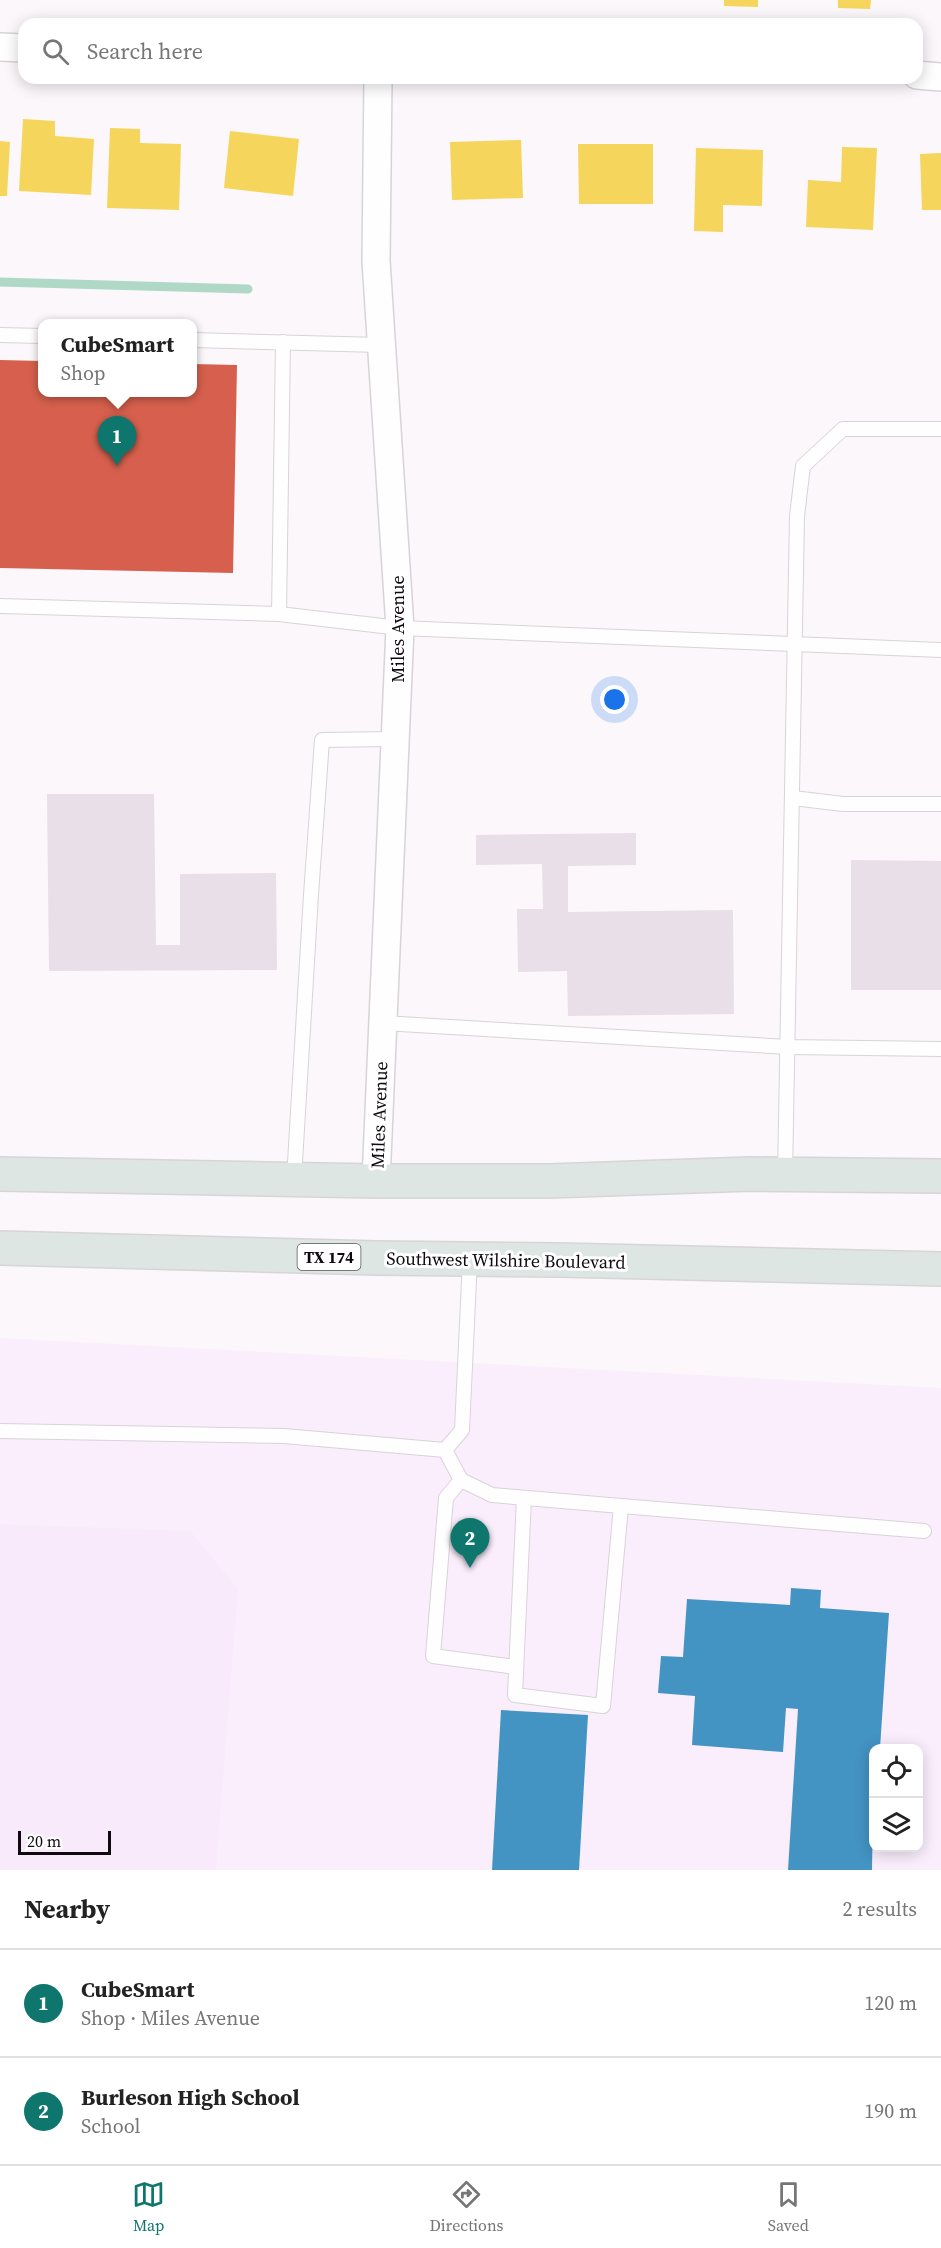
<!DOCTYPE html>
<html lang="en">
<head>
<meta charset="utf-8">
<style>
	body { margin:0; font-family:"Source Serif 4",serif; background:#f6f6f6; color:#222 }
	.controls { position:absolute; right:18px; bottom:18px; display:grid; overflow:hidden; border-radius:12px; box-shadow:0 3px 15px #0003 }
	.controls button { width:54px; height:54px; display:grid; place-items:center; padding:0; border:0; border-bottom:2px solid #e0e0e0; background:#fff; color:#222; font:30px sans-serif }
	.scale { position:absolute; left:18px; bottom:15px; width:93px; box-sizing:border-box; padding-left:6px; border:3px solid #0f0a10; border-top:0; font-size:16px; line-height:21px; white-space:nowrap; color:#0f0a10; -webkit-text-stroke:4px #fff; paint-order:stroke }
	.you { position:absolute; left:615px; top:700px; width:21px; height:21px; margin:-15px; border:4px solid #fff; border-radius:50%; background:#1a73e8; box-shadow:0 0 0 9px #1a73e833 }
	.badge { display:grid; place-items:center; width:39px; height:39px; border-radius:50%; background:#0f766e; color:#fff; font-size:20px; font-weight:700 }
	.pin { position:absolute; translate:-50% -50px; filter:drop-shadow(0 2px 3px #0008) }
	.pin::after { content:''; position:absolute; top:32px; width:21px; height:18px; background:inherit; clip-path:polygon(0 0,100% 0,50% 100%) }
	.popup { position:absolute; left:38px; top:319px; width:159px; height:78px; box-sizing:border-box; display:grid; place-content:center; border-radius:12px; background:#fff; filter:drop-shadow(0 2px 4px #0005); font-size:20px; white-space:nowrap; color:#767676 }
	.popup b { font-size:22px; color:#222 }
	.popup::after { content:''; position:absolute; left:50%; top:100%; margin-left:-12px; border:12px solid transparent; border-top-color:#fff }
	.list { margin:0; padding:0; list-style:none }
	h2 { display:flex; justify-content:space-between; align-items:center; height:78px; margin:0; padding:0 24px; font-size:26px }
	h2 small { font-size:20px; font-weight:400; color:#767676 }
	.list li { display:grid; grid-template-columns:39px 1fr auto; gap:18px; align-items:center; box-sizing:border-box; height:108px; padding:0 24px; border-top:2px solid #e0e0e0 }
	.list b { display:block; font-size:22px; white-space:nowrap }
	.list p { margin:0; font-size:20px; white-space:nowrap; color:#767676 }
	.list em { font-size:20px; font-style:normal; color:#767676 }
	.icon { flex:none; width:33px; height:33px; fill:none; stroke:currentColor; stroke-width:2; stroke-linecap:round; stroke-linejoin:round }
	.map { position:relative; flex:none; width:941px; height:1870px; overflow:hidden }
	.search { position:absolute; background:#fff; box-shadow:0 3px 15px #0003; left:18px; right:18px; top:18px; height:66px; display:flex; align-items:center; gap:15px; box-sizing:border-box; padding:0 21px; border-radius:18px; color:#767676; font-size:22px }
	.sheet { height:294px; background:#fff }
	nav { display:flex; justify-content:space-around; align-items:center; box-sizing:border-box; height:84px; border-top:2px solid #e0e0e0; background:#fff; font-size:16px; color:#767676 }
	nav a { display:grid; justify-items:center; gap:3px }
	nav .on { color:#0f766e }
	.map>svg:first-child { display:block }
	.built { fill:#faeefc; fill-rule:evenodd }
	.green { fill:#f9eafb }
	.homes { fill:#f6d55c }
	.shops { fill:#d6604d }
	.schools { fill:#4393c3 }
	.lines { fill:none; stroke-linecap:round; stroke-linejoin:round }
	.stream { stroke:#afd8c6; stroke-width:9 }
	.building { fill:#e8dfe9 }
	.lane-casing { stroke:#d8d3d8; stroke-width:16 }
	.street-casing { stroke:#d8d3d8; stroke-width:30 }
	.primary-casing { stroke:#d7d4d7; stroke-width:36 }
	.lane { stroke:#fefefe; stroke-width:14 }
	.street { stroke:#fefefe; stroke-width:27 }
	.primary { stroke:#dde6e3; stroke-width:33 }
	.labels { text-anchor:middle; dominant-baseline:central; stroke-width:6; stroke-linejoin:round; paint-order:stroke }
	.shield { fill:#fff; stroke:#575458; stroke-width:1.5 }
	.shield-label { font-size:16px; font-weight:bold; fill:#0f0a10 }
	.street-label { font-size:18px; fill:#0f0a10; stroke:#fff }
</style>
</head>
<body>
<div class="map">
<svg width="941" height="1870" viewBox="0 0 941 1870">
	<rect width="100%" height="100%" fill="#fbf7fb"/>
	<!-- built -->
	<path class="built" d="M0,1338L941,1388V1870H0ZM874,1748H918V1848H874Z"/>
	<!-- green -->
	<path class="green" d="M0,1524L190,1531L238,1589L216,1870H0Z"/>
	<!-- homes -->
	<g class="homes">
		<path d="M724,0H758V7L724,6Z"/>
		<path d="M838,0H871L870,9L838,8Z"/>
		<path d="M23,119L55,121V136L94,139L91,195L19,191Z"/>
		<path d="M110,128L140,129V143L181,144L179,210L107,208Z"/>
		<path d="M230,131L299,139L293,196L224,188Z"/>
		<path d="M521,140L523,198L452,200L450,142Z"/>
		<path d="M0,141L10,142L7,196H0Z"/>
		<path d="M578,144H653V204H579Z"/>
		<path d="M842,147L877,148L873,230L806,227L808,180L841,182Z"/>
		<path d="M696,148L763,150L762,206L723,205V232L694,231Z"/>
		<path d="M941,153V210H922L920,154Z"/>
	</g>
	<!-- shops -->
	<path class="shops" d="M0,360L42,361V392H192V364L237,365L233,573L0,568Z"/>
	<!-- schools -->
	<g class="schools">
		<path d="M791,1588L821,1590L820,1608L889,1613L880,1748H874L872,1870H788L798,1709L786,1708L783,1752L692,1745L695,1696L658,1693L661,1656L683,1657L687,1599L790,1605Z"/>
		<path d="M501,1710L588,1715L579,1870H492Z"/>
	</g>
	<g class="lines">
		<!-- stream -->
		<path class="stream" d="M0,282L248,289"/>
	</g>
	<!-- building -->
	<g class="building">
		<path d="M47,794H154L156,945H180V874L276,873L277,970L49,971Z"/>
		<path d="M636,833V865L568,866V912L733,910L734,1014L568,1016L567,971L518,972L517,909H543L542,864L476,865V835Z"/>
		<path d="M851,860L941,861V990H851Z"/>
	</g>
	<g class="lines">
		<!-- lane casing -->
		<g class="lane-casing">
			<g id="lane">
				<path d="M0,335L42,336"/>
				<path d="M192,340L381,345"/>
				<path d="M0,606L279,614L400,628L941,650"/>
				<path d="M279,614L283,342"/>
				<path d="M793,798L843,804H941"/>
				<path d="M383,1023L788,1047L941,1049"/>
				<path d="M785,1175L797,516L803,466L843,429H941"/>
				<path d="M294,1179L311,895L322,740L394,739"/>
				<path d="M0,1431L284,1436L445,1450L462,1430L470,1259"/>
				<path d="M445,1450L461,1480L492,1495L621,1506L603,1706L515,1695L524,1498"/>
				<path d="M461,1480L446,1498L433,1656L516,1667"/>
				<path d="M621,1506L924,1531"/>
			</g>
		</g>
		<!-- street casing -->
		<g class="street-casing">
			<g id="street">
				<path d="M0,47L24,48"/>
				<path d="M917,75L941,77"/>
				<path d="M376,1181L400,628L376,261L378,78"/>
			</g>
		</g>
		<!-- primary casing -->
		<g class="primary-casing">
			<g id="primary">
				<path d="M0,1174L376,1181H549L750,1174L941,1176"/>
				<path d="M0,1248L376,1258L559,1260L941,1269"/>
			</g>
		</g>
		<!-- lane -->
		<use href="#lane" class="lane"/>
		<!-- street -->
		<use href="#street" class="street"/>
		<!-- primary -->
		<use href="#primary" class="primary"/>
	</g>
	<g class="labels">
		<!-- shield labels -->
		<rect class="shield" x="297.5" y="1244" width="63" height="26" rx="4.5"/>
		<g class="shield-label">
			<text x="329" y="1257">TX 174</text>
		</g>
		<!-- street labels -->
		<g class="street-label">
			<text transform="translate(397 629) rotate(-90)">Miles Avenue</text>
			<text transform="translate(379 1115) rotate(-88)">Miles Avenue</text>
			<text transform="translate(506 1260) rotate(1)">Southwest Wilshire Boulevard</text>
		</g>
	</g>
</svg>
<div class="controls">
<button><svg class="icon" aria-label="locate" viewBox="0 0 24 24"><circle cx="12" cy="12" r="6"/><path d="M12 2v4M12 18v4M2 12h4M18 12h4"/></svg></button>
<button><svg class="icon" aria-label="layers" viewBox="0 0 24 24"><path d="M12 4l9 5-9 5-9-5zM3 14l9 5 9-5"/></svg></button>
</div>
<div class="scale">20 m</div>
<div class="you"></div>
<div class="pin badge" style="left:117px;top:466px">1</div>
<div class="popup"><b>CubeSmart</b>Shop</div>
<div class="pin badge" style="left:470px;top:1568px">2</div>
<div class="search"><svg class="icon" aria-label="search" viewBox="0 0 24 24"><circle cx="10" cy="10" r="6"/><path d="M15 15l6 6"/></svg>Search here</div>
</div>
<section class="sheet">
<h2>Nearby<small>2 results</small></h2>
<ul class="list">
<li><span class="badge">1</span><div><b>CubeSmart</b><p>Shop · Miles Avenue</p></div><em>120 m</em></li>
<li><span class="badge">2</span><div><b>Burleson High School</b><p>School</p></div><em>190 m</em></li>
</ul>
</section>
<nav>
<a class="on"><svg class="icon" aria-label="map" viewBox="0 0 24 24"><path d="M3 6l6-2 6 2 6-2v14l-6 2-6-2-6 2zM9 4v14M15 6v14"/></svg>Map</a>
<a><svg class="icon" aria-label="directions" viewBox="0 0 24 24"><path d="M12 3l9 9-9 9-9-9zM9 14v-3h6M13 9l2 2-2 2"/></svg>Directions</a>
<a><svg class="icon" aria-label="saved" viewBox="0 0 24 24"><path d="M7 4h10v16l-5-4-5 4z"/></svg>Saved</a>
</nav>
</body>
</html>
